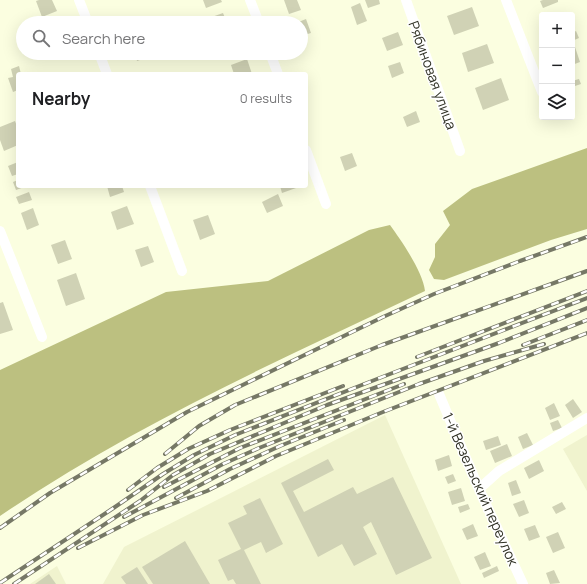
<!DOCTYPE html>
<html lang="en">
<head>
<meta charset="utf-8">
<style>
	body { margin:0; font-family:Manrope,sans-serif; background:#f6f6f6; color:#202124 }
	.controls { position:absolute; right:12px; top:12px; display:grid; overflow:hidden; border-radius:4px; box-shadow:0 4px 16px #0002 }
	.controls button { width:36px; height:36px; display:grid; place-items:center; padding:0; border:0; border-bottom:1px solid #e0e0e0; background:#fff; color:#202124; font:20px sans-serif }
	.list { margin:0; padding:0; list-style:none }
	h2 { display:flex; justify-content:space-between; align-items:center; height:52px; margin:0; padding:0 16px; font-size:17px }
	h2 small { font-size:13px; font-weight:400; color:#757577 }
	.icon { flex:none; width:22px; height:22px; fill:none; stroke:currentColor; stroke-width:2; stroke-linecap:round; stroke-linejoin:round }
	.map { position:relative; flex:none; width:587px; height:584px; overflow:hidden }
	.search { position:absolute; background:#fff; box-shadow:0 4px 16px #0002; left:16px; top:16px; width:292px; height:44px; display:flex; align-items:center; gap:10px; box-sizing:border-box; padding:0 14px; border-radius:22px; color:#757577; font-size:15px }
	.panel { position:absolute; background:#fff; box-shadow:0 4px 16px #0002; left:16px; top:72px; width:292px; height:116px; border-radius:4px }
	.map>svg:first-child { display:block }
	.built { fill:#f0f3ce }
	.forest { fill:#bcc080 }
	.building { fill:#d0d2b5 }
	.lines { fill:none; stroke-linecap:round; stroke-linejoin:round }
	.minor { stroke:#fff; stroke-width:10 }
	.rail-casing { stroke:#767866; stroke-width:4 }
	.rail { stroke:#fff; stroke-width:2.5; stroke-dasharray:8; stroke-linecap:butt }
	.labels { text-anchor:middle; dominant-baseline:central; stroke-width:3; stroke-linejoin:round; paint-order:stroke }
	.street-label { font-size:14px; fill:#303125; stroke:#fff }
</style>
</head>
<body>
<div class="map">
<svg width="587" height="584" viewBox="0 0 587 584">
	<rect width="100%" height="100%" fill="#fbfee0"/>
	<!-- built -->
	<g class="built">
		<path d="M385,415L461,584H103L124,547Z"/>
		<path d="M587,435V491L563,449Z"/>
		<path d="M57,566L66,584H30Z"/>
	</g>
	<!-- forest -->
	<g class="forest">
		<path d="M587,148V229L551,240L444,280L434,279L429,270L435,257V244L450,225L443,211L472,189Z"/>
		<path d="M390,225C401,240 423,272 425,291C280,360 133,425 0,516V370L166,292L268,281L369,230Z"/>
	</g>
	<!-- building -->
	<g class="building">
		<path d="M39,0H52L57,11L42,17L36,1Z"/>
		<path d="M203,0H221L222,2L206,8Z"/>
		<path d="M284,0H297L301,10L289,14Z"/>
		<path d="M365,0H379L380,4L368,8Z"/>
		<path d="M543,0H558V2L543,8L540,1Z"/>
		<path d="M360,3L367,21L357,25L351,7Z"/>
		<path d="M472,7L479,26L454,35L447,16Z"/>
		<path d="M223,13L227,23H211L209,18Z"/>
		<path d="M306,19L311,33L301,36V23H296Z"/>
		<path d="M576,31L579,38L572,41V33Z"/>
		<path d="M398,32L403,45L387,51L382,38Z"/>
		<path d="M487,44L494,63L468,72L462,53Z"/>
		<path d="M575,47L580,62L572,65V48Z"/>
		<path d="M50,53H70L52,60Z"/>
		<path d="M135,53H153L154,55L137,61Z"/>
		<path d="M247,59L252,74H234L231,65Z"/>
		<path d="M400,62L404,73L392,78L388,66Z"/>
		<path d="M19,66L21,74H18V90L13,92L8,78L13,77L11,69Z"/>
		<path d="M501,78L509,100L483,110L475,88Z"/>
		<path d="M579,79L581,84L572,87V81Z"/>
		<path d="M416,111L420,122L407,127L403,117Z"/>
		<path d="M15,121L18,129V145L4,151L0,140V127Z"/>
		<path d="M352,153L357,166L345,171L340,157Z"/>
		<path d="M18,162V174L12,176L8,166Z"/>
		<path d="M18,180V186H27L16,190L13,182Z"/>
		<path d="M107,186H122L124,192L110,197Z"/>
		<path d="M280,186H295L296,188L282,193Z"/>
		<path d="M29,192L32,200L19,204L16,197Z"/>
		<path d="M278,194L283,206L267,213L262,202Z"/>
		<path d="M127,206L134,224L117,230L111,212Z"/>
		<path d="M33,208L39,225L27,230L21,213Z"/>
		<path d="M208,215L215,234L200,240L193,220Z"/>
		<path d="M65,240L72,259L58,264L51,245Z"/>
		<path d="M148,246L154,262L141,267L135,250Z"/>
		<path d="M76,273L85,299L66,306L57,280Z"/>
		<path d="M3,302L13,330L0,334V303Z"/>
		<path d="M573,399L582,412L573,418L565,405Z"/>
		<path d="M554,403L560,416L550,420L545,408Z"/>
		<path d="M558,420L562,428L553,431L550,423Z"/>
		<path d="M527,433L533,445L523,449L518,437Z"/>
		<path d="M498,436L501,445L486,450L483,441Z"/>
		<path d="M507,444L512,456L495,463L490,451Z"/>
		<path d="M449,455L452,466L438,471L435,460Z"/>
		<path d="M328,459L334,470L293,491L304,512L353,487L357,494L393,477L432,558L396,575L371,522L363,527L377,554L354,566L342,544L318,557L281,483Z"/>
		<path d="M539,460L544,471L529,479L524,468Z"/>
		<path d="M453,474L456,481L448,484L445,477Z"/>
		<path d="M516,480L521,493L512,496L508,483Z"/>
		<path d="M461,488L465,501L452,505L448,492Z"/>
		<path d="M260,498L283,544L266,553L261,542L244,550L261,584H236L233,579L228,581L218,560L241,549L228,523L247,514L243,506Z"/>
		<path d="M524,500L529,513L519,517L513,504Z"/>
		<path d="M562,502L566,509L556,514L552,507Z"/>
		<path d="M468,504L470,509L460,513L458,507Z"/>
		<path d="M473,524L478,536L467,540L462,529Z"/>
		<path d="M535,525L540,537L529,541L524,529Z"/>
		<path d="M558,532L565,548L553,553L546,537Z"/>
		<path d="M185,541L210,584H153L142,567Z"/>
		<path d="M485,552L491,566L480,570L474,557Z"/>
		<path d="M497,566L499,571L484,578L482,573Z"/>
		<path d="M137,567L148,584H126L121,577Z"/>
		<path d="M554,570L560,583L550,584L546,573Z"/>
		<path d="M49,574L56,584H35Z"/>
	</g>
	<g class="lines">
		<!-- minor -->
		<g class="minor">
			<path d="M79,0L88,23"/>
			<path d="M250,0L259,23"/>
			<path d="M406,0L460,151"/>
			<path d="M506,0L542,92"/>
			<path d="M99,53L107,74"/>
			<path d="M270,53L278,74"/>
			<path d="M306,150L326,204"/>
			<path d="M150,186L182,271"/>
			<path d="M0,231L42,337"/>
			<path d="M439,394L479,489L523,584"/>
			<path d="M479,489L499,471L587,418"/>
		</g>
		<!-- rail casing -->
		<g class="rail-casing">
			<g id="rail">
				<path d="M523,345L587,320"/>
				<path d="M417,357L587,291"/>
				<path d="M165,454L199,426L235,405L382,345L587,271"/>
				<path d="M164,487L240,448L404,384"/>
				<path d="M128,490L157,468L188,449L230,430L343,386"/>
				<path d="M176,498L230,469L280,446L344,420"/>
				<path d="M124,517L223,464L259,448L419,384L484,361L544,344"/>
				<path d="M0,528L50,493L187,412L383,317L434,294L520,261L587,237"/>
				<path d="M78,548L143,515L207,491L276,456L383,412L587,333"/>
				<path d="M0,583L115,507L163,474L194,455L235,435L377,379L587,298"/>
				<path d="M14,584L140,501L173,475L210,454L327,405L499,343L587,308"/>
			</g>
		</g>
		<!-- rail -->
		<use href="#rail" class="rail"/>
	</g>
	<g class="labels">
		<!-- street labels -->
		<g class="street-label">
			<text transform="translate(433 75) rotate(70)">Рябиновая улица</text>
			<text transform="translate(481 489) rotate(66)">1-й Везельский переулок</text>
		</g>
	</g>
</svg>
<div class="controls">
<button>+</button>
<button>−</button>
<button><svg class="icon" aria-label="layers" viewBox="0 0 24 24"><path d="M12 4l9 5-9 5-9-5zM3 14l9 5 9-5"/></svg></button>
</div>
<div class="search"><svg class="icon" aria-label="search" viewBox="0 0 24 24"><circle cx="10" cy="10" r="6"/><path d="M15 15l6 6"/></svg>Search here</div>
<section class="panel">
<h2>Nearby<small>0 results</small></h2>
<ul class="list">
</ul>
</section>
</div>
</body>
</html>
